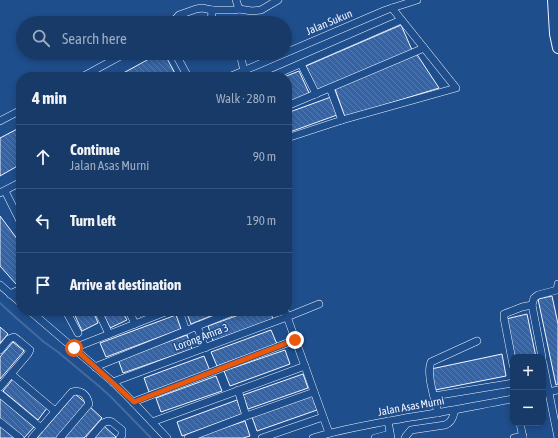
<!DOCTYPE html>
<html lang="en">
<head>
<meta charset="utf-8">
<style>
	body { margin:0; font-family:"Asap Condensed",sans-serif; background:#20416f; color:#f1f3f6 }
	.controls { position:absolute; right:12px; bottom:12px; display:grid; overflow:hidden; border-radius:8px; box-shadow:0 2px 6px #0003 }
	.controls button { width:36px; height:36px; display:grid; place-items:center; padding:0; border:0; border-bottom:1px solid #36547d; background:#173a69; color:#f1f3f6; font:20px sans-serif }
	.stop { position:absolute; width:12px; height:12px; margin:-9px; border:3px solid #ea580c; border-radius:50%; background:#fff }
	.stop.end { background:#ea580c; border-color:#fff; box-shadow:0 1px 4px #0008 }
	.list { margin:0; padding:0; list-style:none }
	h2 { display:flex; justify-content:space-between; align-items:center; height:52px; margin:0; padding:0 16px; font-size:17px }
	h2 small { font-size:13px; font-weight:400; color:#9eadc0 }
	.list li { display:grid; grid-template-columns:26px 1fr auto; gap:12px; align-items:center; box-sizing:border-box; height:64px; padding:0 16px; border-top:1px solid #36547d }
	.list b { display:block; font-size:15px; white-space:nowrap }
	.list p { margin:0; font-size:13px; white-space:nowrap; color:#9eadc0 }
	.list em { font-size:13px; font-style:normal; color:#9eadc0 }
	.icon { flex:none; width:22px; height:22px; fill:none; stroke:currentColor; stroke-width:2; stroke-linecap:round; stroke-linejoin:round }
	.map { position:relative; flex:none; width:558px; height:438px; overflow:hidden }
	.search { position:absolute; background:#173a69; box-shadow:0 2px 6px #0003; left:16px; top:16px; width:276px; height:44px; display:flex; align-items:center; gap:10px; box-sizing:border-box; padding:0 14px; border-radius:22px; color:#9eadc0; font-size:15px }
	.panel { position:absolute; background:#173a69; box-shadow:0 2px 6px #0003; left:16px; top:72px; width:276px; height:244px; border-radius:16px }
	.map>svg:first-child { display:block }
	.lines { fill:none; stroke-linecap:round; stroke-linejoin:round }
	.stream { stroke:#446ba0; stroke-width:2 }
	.building { fill:url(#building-back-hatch); stroke:#f2f6ff }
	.minor-casing { stroke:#f2f6ff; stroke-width:8 }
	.highway-casing { stroke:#f2f6ff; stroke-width:12 }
	.minor { stroke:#1f4e8c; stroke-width:7 }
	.highway { stroke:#1f4e8c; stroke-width:10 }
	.route { stroke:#ea580c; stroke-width:5 }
	.labels { text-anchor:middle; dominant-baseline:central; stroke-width:3; stroke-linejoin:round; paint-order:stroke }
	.street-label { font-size:11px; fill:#f2f6ff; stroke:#1f4e8c }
</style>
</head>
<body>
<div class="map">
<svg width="558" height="438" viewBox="0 0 558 438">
	<defs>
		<pattern id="building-back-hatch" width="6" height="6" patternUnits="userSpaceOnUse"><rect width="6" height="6" fill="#3563a3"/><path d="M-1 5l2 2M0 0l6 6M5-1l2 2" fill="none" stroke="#537ab1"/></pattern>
	</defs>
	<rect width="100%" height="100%" fill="#1f4e8c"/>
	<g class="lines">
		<!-- stream -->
		<path class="stream" d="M0,303L14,316L44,342L58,352L100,387L110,396L151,438"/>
	</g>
	<!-- building -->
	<g class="building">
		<path d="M401,25L412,50L317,90L306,66Z"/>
		<path d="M160,53H164L177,77H116Z"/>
		<path d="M416,53L439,88L345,117L335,89Z"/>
		<path d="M299,71L309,93L287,103V77H284Z"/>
		<path d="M331,97L337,115L287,133V113Z"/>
		<path d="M21,127V164L0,176V138Z"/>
		<path d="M0,216L21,244V280L16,284L0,266Z"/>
		<path d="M552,296L558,324V384L556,385L538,299Z"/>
		<path d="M73,311H93L98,323L82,331Z"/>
		<path d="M102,311H122L127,320L110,328Z"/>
		<path d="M137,311H151L140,316Z"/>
		<path d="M186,311H223L191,324Z"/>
		<path d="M250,311H270L273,319L213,341L208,326Z"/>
		<path d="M527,314L536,357H514L506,319Z"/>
		<path d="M176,315L181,329L106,357L100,343Z"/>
		<path d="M0,327L8,334L0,343Z"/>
		<path d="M271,330L277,344L217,366L211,352Z"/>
		<path d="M187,335L192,349L123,373L118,359Z"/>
		<path d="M13,342L24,351L0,379V357Z"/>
		<path d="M285,350L290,364L230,386L224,371Z"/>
		<path d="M502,354L506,376L435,390L431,369Z"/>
		<path d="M204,356L210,371L149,392L144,378Z"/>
		<path d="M303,374L308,388L248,409L243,395Z"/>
		<path d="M216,376L222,391L161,412L156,398Z"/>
		<path d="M13,379L47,408L38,420L3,391Z"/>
		<path d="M75,394L87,404L58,438H37Z"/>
		<path d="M312,395L317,410L257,431L252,417Z"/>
		<path d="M0,398L34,427L24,438H22L0,419Z"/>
		<path d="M237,400L242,414L182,436L177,422Z"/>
		<path d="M90,407L102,418L84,438H63Z"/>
		<path d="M245,421L250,436L243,438H199V436Z"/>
		<path d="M0,426L15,438H0Z"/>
		<path d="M104,426L116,437L115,438H94Z"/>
	</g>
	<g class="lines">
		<!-- minor casing -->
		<g class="minor-casing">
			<g id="minor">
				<path d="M239,9L252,11L261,10L278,0"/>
				<path d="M172,23L179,15L196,9L202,8L212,10"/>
				<path d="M211,23L212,10H234L239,9L236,0"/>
				<path d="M175,53L188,77"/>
				<path d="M227,53L239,56L241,58L244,71"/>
				<path d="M301,64L316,94"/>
				<path d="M82,77L126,53"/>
				<path d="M229,77L386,10L417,0"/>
				<path d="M270,77L401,20"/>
				<path d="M330,88L342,120"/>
				<path d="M287,106L424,48"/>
				<path d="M0,121L21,110"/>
				<path d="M287,138L342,120L456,88L392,8"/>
				<path d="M5,191L21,223"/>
				<path d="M0,193L21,182"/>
				<path d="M0,285L21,303"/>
				<path d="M10,294L21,289"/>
				<path d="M30,311L113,382L133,402L167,438"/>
				<path d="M66,311L78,333"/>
				<path d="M98,311L109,334"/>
				<path d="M129,311L135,324"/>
				<path d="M179,311L186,331"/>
				<path d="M285,311L329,433"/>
				<path d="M197,326L205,348"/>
				<path d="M74,348L168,311"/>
				<path d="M0,350L9,339L14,337L18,340L30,350L28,354L0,387"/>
				<path d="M542,357L532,305L534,298L538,295L557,290L558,284"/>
				<path d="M543,363L558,438"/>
				<path d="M513,365L504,318V314L522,307L532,305"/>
				<path d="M95,367L235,311"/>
				<path d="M11,374L55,411"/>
				<path d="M113,382L287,317L319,304"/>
				<path d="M238,390L246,416"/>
				<path d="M543,393L558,390"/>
				<path d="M0,394L41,428"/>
				<path d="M434,396L513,383"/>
				<path d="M133,402L295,340"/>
				<path d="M438,413C435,400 426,374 431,362L477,341"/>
				<path d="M388,421L391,438"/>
				<path d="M0,422L20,438"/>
				<path d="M152,422L305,366"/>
				<path d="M520,423L523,438"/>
				<path d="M32,438L72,392C81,389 87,395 89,404L60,438"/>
				<path d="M90,438L103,423L108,421L112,422L122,430V435L120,438"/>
				<path d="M188,438L246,416L314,392"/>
				<path d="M262,438L323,417"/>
				<path d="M313,438C344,428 378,423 411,417C445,412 479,405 513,399"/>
				<path d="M375,438L390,434"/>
				<path d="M405,438L406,436L411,430L445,425C452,422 453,417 455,410"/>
				<path d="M514,438L523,436"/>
			</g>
		</g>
		<!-- highway casing -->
		<g class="highway-casing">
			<path id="highway" d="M553,0L555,34L558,48"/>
		</g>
		<!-- minor -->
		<use href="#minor" class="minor"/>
		<!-- highway -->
		<use href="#highway" class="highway"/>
	</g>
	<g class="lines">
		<!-- route -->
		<path class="route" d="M74,348L134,402L295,340"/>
	</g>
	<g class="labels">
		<!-- street labels -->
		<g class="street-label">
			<text transform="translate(329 22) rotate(-23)">Jalan Sukun</text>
			<text transform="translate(201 337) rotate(-21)">Lorong Amra 3</text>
			<text transform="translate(411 406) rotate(-10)">Jalan Asas Murni</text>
		</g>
	</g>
</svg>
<div class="controls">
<button>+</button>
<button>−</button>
</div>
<div class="stop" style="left:74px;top:348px"></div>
<div class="stop end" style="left:295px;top:340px"></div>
<div class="search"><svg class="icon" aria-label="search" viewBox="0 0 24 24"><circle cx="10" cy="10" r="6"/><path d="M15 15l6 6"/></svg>Search here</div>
<section class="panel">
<h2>4 min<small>Walk · 280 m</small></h2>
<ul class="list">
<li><svg class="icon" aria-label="ahead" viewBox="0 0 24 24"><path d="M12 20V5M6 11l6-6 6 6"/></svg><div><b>Continue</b><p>Jalan Asas Murni</p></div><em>90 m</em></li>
<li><svg class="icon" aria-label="left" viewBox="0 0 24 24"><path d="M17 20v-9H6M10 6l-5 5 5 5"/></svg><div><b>Turn left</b></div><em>190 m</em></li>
<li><svg class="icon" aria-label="arrive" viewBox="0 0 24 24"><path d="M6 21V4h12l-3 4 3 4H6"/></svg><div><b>Arrive at destination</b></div></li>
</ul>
</section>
</div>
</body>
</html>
